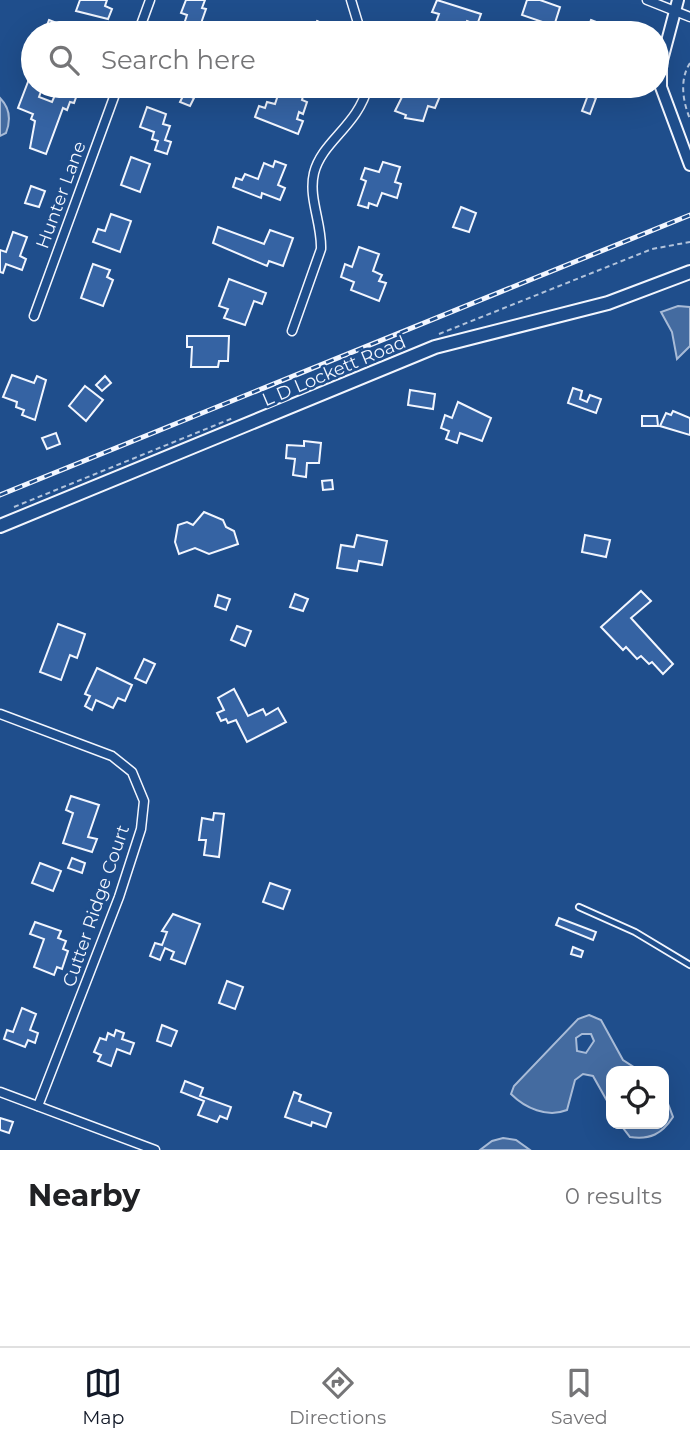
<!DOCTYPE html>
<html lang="en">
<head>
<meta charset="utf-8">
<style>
	body { margin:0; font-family:Montserrat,sans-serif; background:#f2f2f2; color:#202124 }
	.controls { position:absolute; right:21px; bottom:21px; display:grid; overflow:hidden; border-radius:14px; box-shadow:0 7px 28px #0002 }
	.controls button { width:63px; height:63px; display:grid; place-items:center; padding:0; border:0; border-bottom:2px solid #e0e0e0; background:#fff; color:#202124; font:35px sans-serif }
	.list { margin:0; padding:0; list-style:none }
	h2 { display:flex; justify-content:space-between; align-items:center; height:91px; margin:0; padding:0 28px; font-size:30px }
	h2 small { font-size:23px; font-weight:400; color:#757577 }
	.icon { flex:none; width:38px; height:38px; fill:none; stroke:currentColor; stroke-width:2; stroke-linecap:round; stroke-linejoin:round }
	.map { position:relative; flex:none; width:690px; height:1150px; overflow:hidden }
	.search { position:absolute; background:#fff; box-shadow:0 7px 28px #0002; left:21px; right:21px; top:21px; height:77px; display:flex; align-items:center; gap:18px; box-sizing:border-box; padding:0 24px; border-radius:38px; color:#757577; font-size:26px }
	.sheet { height:196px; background:#fff }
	nav { display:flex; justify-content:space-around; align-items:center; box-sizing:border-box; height:98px; border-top:2px solid #e0e0e0; background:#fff; font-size:19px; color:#757577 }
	nav a { display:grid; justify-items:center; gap:4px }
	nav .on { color:#111827 }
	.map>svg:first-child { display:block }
	.water { fill:#446ba0; stroke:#a8bbd7; stroke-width:2; fill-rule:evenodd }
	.building { fill:#3563a3; stroke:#f2f6ff; stroke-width:2 }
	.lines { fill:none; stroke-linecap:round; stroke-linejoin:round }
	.service-casing { stroke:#f2f6ff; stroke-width:8 }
	.minor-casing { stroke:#f2f6ff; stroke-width:11 }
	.tertiary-casing { stroke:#f2f6ff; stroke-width:14 }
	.secondary-casing { stroke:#f2f6ff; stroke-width:16 }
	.path { stroke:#b3c4dc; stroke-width:2; stroke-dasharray:5 3.5; stroke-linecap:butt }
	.service { stroke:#1f4e8c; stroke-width:4.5 }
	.minor { stroke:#1f4e8c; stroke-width:8 }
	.tertiary { stroke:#1f4e8c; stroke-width:10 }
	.secondary { stroke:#1f4e8c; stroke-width:12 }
	.rail-casing { stroke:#f2f6ff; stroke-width:5 }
	.rail { stroke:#1f4e8c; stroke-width:2.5; stroke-dasharray:8; stroke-linecap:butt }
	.labels { text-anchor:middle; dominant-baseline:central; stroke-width:5; stroke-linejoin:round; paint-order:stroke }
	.street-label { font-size:18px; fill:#f2f6ff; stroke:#1f4e8c }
</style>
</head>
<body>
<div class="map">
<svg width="690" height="1150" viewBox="0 0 690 1150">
	<rect width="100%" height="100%" fill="#1f4e8c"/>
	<!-- water -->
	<g class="water">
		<path d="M0,98C10,108 11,120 6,133L0,136Z"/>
		<path d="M678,306L690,307V346L677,359L672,332L661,312Z"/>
		<path d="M589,1015L601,1020L623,1060L640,1071H611V1108L593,1076L583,1074L575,1080L567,1110C547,1118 525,1108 511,1094L514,1086L578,1019ZM582,1034H591L594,1041L586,1053L577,1051L576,1038Z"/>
		<path d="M664,1093L673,1117C662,1134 650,1140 630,1137L620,1124H664Z"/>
		<path d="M503,1138L516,1140L530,1150H480L492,1141Z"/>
	</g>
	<!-- building -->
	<g class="building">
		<path d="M80,0H107L105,6L112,9L108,19L76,11Z"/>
		<path d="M186,0H205L202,8L206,9L199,29L184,24L187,15L181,13Z"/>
		<path d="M437,0L481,14L477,25L467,21L463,30L471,33H454L435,25L439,14L432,12Z"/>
		<path d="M527,0H540L560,7L554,26L522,15Z"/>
		<path d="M49,20L62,25L59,33H44Z"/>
		<path d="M591,20L599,23L597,29L607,33H586Z"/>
		<path d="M317,21L327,26L324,33H304L308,24L314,27Z"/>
		<path d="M31,74L33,86H43L39,97L52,102L55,95L47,92L50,86H80L74,103L70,102L67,110L63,108L46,154L30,148L35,121L31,119L33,114L18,108Z"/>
		<path d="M161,86H182L180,93Z"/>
		<path d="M288,86L296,88L294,93L303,96L302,100L307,102L303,114L299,112L297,119L303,121L298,134L255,117L259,106L265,108L267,102L275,104L280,89L286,91Z"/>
		<path d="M397,86H408L406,91L417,94L420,86H432L430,92L440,96L435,108L428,106L423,121L405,118L406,115L395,111L405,91L396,89Z"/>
		<path d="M184,94L194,98L190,106L180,102Z"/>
		<path d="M588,95L596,98L590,114L582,111Z"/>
		<path d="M147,107L166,114L163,124L170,126L165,140L171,142L167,154L155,150L158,141L152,139L154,132L140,127Z"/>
		<path d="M131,157L150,164L140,192L121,185Z"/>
		<path d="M275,161L286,165L278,185L285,188L280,200L262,193L261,198L233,187L236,178L242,180L245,174L258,179L264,163L273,167Z"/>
		<path d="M383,162L400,167L395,182L401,184L397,198L382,193L377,206L369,203L368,208L358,205L366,181L361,179L365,168L379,172Z"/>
		<path d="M31,186L45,191L39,207L25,203Z"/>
		<path d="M461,207L476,213L469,232L453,227Z"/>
		<path d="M111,214L131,221L120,252L93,242L98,229L105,231Z"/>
		<path d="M218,227L264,244L270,230L293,238L283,266L269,261L267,266L213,243Z"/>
		<path d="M13,232L27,237L20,256L26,259L22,270L6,264L3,273L0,272V250L6,252Z"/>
		<path d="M359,247L379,254L373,271L382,275L379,281L386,283L379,301L351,290L354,282L341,277L345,264L352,267Z"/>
		<path d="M93,264L110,270L107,277L113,280L103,306L81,298Z"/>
		<path d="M229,279L266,293L262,304L254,301L245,325L224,318L228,309L219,306Z"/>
		<path d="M187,336H229L228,361H219L218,367H191L192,347H187Z"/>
		<path d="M12,375L34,383L37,376L46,380L35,420L22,415L24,410L16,407L17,402L3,397Z"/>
		<path d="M105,376L111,383L102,391L96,385Z"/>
		<path d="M85,386L103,400L86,421L69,406Z"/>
		<path d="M573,388L582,391L580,399L587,402L590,395L601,399L596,413L568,403Z"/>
		<path d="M410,390L435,394L433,409L408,405Z"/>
		<path d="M458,402L491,418L482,441L460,433L457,443L446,439L449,431L441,428L445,415L452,418Z"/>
		<path d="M673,411L690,418V435L660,426L666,413L671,415Z"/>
		<path d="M642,416H657L658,426H642Z"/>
		<path d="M56,433L60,444L47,449L42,438Z"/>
		<path d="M304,441L321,443L319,463H307L306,477L293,475L295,459L286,458L287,445L304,446Z"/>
		<path d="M332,480L333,489L323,490L322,481Z"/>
		<path d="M204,512L223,520L226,527L234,531L238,544L209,554L195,548L179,554L175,542L178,525L187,522L193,525Z"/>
		<path d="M357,535L387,541L382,565L359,561L357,571L337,568L341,545L354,547Z"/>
		<path d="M585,535L610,540L606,557L582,552Z"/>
		<path d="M641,591L651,601L631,618L673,664L663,674L652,662L649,664L641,656L637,659L626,647L623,650L601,627Z"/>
		<path d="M295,594L308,599L303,611L290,607Z"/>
		<path d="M218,595L230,599L226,610L215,606Z"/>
		<path d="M58,624L85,634L77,658L70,655L61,680L40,672Z"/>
		<path d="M237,626L251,631L245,646L231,640Z"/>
		<path d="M144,659L155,664L146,683L135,678Z"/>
		<path d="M97,668L132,685L125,701L118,698L113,708L96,700L92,710L85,706L90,696L85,694Z"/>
		<path d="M234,689L248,716L263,709L266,715L278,708L286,722L247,742L236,720L228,723L226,719L221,721L217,713L224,710L218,698Z"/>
		<path d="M71,796L99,805L88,837L97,839L92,852L63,843L73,813L66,810Z"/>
		<path d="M214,813L224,814L219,857L204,855L206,840H199L202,818L213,820Z"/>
		<path d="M72,858L85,863L82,873L68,868Z"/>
		<path d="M40,863L61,871L53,891L32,883Z"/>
		<path d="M270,883L290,890L283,909L263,902Z"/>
		<path d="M173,914L200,924L185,964L171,959L174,952L165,948L160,960L150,956L155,943L162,945L167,932L162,931Z"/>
		<path d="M559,918L596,932L593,940L556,925Z"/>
		<path d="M35,922L61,931L58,938L66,941L63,949L68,951L62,969L57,967L54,975L34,967L44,939L30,934Z"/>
		<path d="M573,947L583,951L581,957L571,954Z"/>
		<path d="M227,981L243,987L235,1009L219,1003Z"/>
		<path d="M22,1008L36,1014L30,1030L38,1033L35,1043L28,1040L25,1047L4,1039L7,1030L13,1032Z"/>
		<path d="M162,1025L177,1031L171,1046L157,1041Z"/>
		<path d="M116,1030L124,1033L122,1039L134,1043L130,1054L117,1049L111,1066L98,1061L101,1055L94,1052L100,1038L106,1040L108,1033L114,1036Z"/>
		<path d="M185,1081L203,1088L200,1096L231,1107L227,1119L220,1116L217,1122L198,1115L204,1101L181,1092Z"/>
		<path d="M294,1092L301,1095L299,1101L331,1113L326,1127L312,1122L311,1126L285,1117Z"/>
		<path d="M0,1118L13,1122L9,1133L0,1130Z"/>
	</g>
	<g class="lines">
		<!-- service casing -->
		<g class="service-casing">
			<path id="service" d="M579,907L635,932L690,965"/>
		</g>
		<!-- minor casing -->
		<g class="minor-casing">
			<g id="minor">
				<path d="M351,0L361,33"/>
				<path d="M647,0L690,17"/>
				<path d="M138,33L150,0"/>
				<path d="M34,316L118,86"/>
				<path d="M292,331L321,249C322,223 308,198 314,173C322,141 358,126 368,86"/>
				<path d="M0,714L112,756L132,772L144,801L141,829L119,897L38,1106"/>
				<path d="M0,1092L155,1150"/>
			</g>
		</g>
		<!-- tertiary casing -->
		<g class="tertiary-casing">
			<path id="tertiary" d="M678,0L661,64V87L690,165"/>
		</g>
		<!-- secondary casing -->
		<g class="secondary-casing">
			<path id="secondary" d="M0,526L435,347L608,303L690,272"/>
		</g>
		<!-- path -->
		<g class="path">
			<path d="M690,63C679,80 683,102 690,119"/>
			<path d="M439,334L652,249L690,242"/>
			<path d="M14,507L233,418"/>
		</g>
		<!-- service -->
		<use href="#service" class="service"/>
		<!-- minor -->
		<use href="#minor" class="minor"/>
		<!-- tertiary -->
		<use href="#tertiary" class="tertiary"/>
		<!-- secondary -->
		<use href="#secondary" class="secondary"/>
		<!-- rail casing -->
		<g class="rail-casing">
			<path id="rail" d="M0,495L690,215"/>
		</g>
		<!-- rail -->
		<use href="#rail" class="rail"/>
	</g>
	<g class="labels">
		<!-- street labels -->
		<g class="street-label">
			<text transform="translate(61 195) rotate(-70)">Hunter Lane</text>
			<text transform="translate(334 371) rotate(-23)">L D Lockett Road</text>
			<text transform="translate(96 906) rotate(-71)">Cutter Ridge Court</text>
		</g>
	</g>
</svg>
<div class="controls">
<button><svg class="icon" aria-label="locate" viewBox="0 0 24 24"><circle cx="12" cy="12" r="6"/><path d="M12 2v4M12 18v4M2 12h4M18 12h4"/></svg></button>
</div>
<div class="search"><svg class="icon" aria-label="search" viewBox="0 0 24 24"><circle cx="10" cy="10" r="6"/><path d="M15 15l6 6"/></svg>Search here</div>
</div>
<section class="sheet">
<h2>Nearby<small>0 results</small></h2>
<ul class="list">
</ul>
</section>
<nav>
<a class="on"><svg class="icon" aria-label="map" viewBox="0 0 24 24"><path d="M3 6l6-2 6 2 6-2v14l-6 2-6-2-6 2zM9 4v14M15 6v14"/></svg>Map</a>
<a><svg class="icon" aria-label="directions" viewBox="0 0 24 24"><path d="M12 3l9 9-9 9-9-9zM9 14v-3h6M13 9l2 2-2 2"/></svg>Directions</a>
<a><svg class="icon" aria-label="saved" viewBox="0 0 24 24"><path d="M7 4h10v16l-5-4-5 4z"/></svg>Saved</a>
</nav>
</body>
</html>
